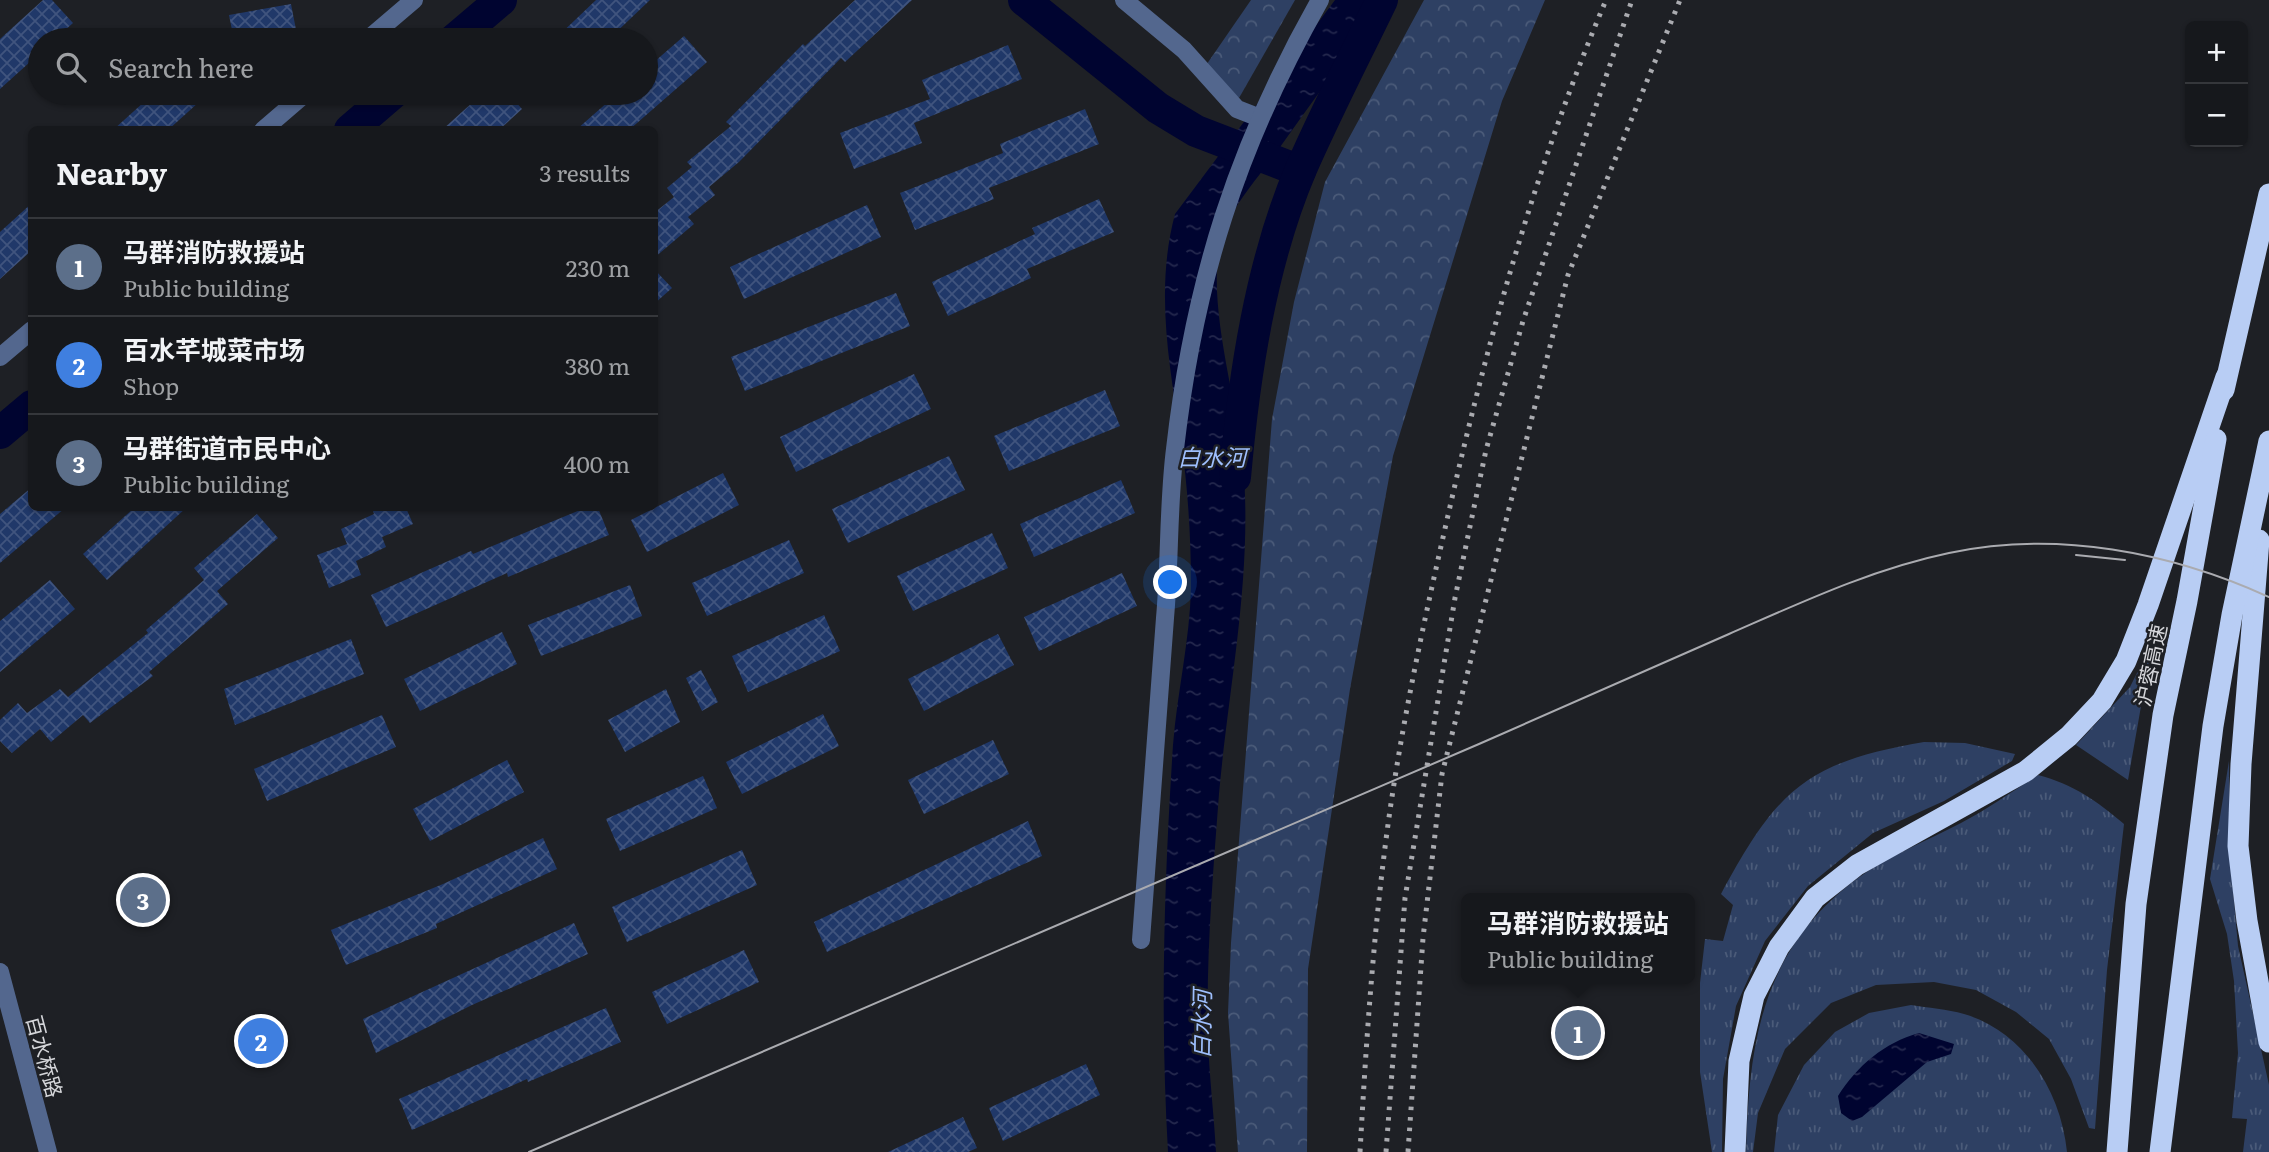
<!DOCTYPE html>
<html lang="en">
<head>
<meta charset="utf-8">
<style>
	body { margin:0; font-family:Literata,"Noto Sans SC",serif; background:#232529; color:#f1f3f6 }
	.controls { position:absolute; right:21px; top:21px; display:grid; overflow:hidden; border-radius:10px; box-shadow:0 2px 5px #0004 }
	.controls button { width:63px; height:63px; display:grid; place-items:center; padding:0; border:0; border-bottom:2px solid #35373b; background:#16181c; color:#f1f3f6; font:35px sans-serif }
	.you { position:absolute; left:1171px; top:583px; width:24px; height:24px; margin:-18px; border:5px solid #fff; border-radius:50%; background:#1a73e8; box-shadow:0 0 0 10px #1a73e833 }
	.badge { display:grid; place-items:center; width:46px; height:46px; border-radius:50%; background:#8c9099; color:#fff; font-size:23px; font-weight:700 }
	.pin { position:absolute; translate:-50% -50%; border:4px solid #fff; box-shadow:0 2px 7px #0006 }
	.popup { position:absolute; left:1461px; top:893px; width:234px; height:91px; box-sizing:border-box; display:grid; place-content:center; border-radius:10px; background:#16181c; filter:drop-shadow(0 2px 5px #0005); font-size:23px; white-space:nowrap; color:#9ea0a3 }
	.popup b { font-size:26px; color:#f1f3f6 }
	.popup::after { content:''; position:absolute; left:50%; top:100%; margin-left:-14px; border:14px solid transparent; border-top-color:#16181c }
	.list { margin:0; padding:0; list-style:none }
	h2 { display:flex; justify-content:space-between; align-items:center; height:91px; margin:0; padding:0 28px; font-size:30px }
	h2 small { font-size:23px; font-weight:400; color:#9ea0a3 }
	.list li { display:grid; grid-template-columns:46px 1fr auto; gap:21px; align-items:center; box-sizing:border-box; height:98px; padding:0 28px; border-top:2px solid #35373b }
	.list b { display:block; font-size:26px; white-space:nowrap }
	.list p { margin:0; font-size:23px; white-space:nowrap; color:#9ea0a3 }
	.list em { font-size:23px; font-style:normal; color:#9ea0a3 }
	.icon { flex:none; width:38px; height:38px; fill:none; stroke:currentColor; stroke-width:2; stroke-linecap:round; stroke-linejoin:round }
	.map { position:relative; flex:none; width:2269px; height:1152px; overflow:hidden }
	.search { position:absolute; background:#16181c; box-shadow:0 2px 5px #0004; left:28px; top:28px; width:630px; height:77px; display:flex; align-items:center; gap:18px; box-sizing:border-box; padding:0 24px; border-radius:38px; color:#9ea0a3; font-size:26px }
	.panel { position:absolute; background:#16181c; box-shadow:0 2px 5px #0004; left:28px; top:126px; width:630px; height:385px; border-radius:10px }
	.map>svg:first-child { display:block }
	.grass { fill:url(#grass-tufts) }
	.park { fill:url(#park-crowns) }
	.water { fill:url(#water-ripples) }
	.lines { fill:none; stroke-linecap:round; stroke-linejoin:round }
	.river { stroke:#000430; stroke-width:32 }
	.building { fill:url(#building-cross-hatch) }
	.minor { stroke:#53678e; stroke-width:18 }
	.highway { stroke:#b8cdf4; stroke-width:21 }
	.tram { stroke:#aaabb0; stroke-width:2 }
	.rail { stroke:#aaabb0; stroke-width:5; stroke-dasharray:3.5 7; stroke-linecap:butt }
	.labels { text-anchor:middle; dominant-baseline:central; stroke-width:5; stroke-linejoin:round; paint-order:stroke }
	.street-label { font-size:21px; fill:#d5d6da; stroke:#1e2025 }
	.water-label { font-size:23px; font-style:italic; fill:#9ebffd; stroke:#1e2025 }
</style>
</head>
<body>
<div class="map">
<svg width="2269" height="1152" viewBox="0 0 2269 1152">
	<defs>
		<pattern id="grass-tufts" width="24" height="20" patternUnits="userSpaceOnUse" patternTransform="scale(1.75)"><rect width="24" height="20" fill="#2e4063"/><path d="M3 7l-1-3M5 7V3M7 7l1-3M15 17l-1-3M17 17v-4M19 17l1-3" fill="none" stroke="#4b5b79"/></pattern>
		<pattern id="park-crowns" width="20" height="18" patternUnits="userSpaceOnUse" patternTransform="scale(1.75)"><rect width="20" height="18" fill="#2e4063"/><path d="M2 6a3 3 0 1 1 6 0M12 15a3 3 0 1 1 6 0" fill="none" stroke="#4b5b79"/></pattern>
		<pattern id="water-ripples" width="26" height="14" patternUnits="userSpaceOnUse" patternTransform="scale(1.75)"><rect width="26" height="14" fill="#000430"/><path d="M2 4q2-2 4 0t4 0M15 11q2-2 4 0t4 0" fill="none" stroke="#24284d"/></pattern>
		<pattern id="building-cross-hatch" width="8" height="8" patternUnits="userSpaceOnUse" patternTransform="scale(1.75)"><rect width="8" height="8" fill="#203869"/><path d="M0 0l8 8M0 8l8-8" fill="none" stroke="#40547e"/></pattern>
	</defs>
	<rect width="100%" height="100%" fill="#1e2025"/>
	<!-- grass -->
	<g class="grass">
		<path d="M2145,657L2149,661L2128,780L2076,745L2130,687Z"/>
		<path d="M1924,742L1965,743L2015,754L2012,761L1944,801L1873,833L1808,886L1765,941L1736,1006L1723,1079L1722,1152H1712L1700,1072V983L1705,939L1723,941L1733,905L1721,894C1777,790 1806,762 1924,742Z"/>
		<path d="M2229,761L2230,857L2238,946L2269,1085V1152H2243L2247,1119L2232,1118L2238,1053L2234,981L2227,934L2210,879Z"/>
		<path d="M2038,775C2073,784 2097,801 2124,824L2107,970L2095,1129L2089,1128L2071,1079L2049,1039L2016,1012L1976,990L1934,982L1876,985L1831,1003L1785,1049L1758,1113L1753,1152H1746C1749,1041 1762,949 1858,878C1889,855 1927,841 1961,823C1988,809 2013,791 2038,775Z"/>
		<path d="M1911,1005C1928,1008 1947,1009 1964,1014C2025,1032 2061,1092 2067,1152H1774L1778,1115L1804,1065L1835,1032L1869,1013Z"/>
	</g>
	<!-- park -->
	<g class="park">
		<path d="M1251,0H1295L1239,98L1200,74Z"/>
		<path d="M1424,0H1545L1502,101L1393,456L1350,689L1308,969L1307,1152H1238L1228,1013L1231,943L1272,419L1294,302L1325,182Z"/>
	</g>
	<!-- water -->
	<g class="water">
		<path d="M1335,0H1387C1348,52 1310,105 1273,157C1256,180 1232,207 1223,234C1203,294 1237,398 1243,462C1253,574 1229,683 1219,794C1213,874 1206,956 1208,1037C1209,1075 1214,1114 1216,1152H1168C1160,1013 1164,883 1173,745C1177,693 1190,640 1191,587C1191,538 1188,489 1181,440C1169,364 1155,289 1175,214Z"/>
		<path d="M1919,1033L1954,1044L1951,1054L1927,1062L1862,1117L1852,1121L1841,1113L1838,1096C1858,1065 1884,1043 1919,1033Z"/>
	</g>
	<g class="lines">
		<!-- river -->
		<g class="river">
			<path d="M1024,0L1158,108L1196,131L1300,171"/>
			<path d="M454,40L501,0"/>
			<path d="M350,130L393,93"/>
			<path d="M0,433L32,406"/>
			<path d="M1235,477C1244,375 1261,263 1301,169C1326,112 1355,56 1382,0"/>
		</g>
	</g>
	<!-- building -->
	<g class="building">
		<path d="M43,0H52L73,23L54,40H40V53L0,89V39Z"/>
		<path d="M596,0H650L608,40H554Z"/>
		<path d="M855,0H912L845,62L841,58L739,162L709,187L715,195L688,217L694,224L654,258V213L674,197L667,188L692,167L687,162L731,126L726,122L803,44L805,46Z"/>
		<path d="M291,4L298,40H234L229,15Z"/>
		<path d="M684,36L707,62L629,130H576L618,93H646V69Z"/>
		<path d="M1008,45L1022,79L914,123L922,143L854,169L840,133L930,99L922,80Z"/>
		<path d="M154,93H209L168,130H113Z"/>
		<path d="M483,93H508L522,109L499,130H442Z"/>
		<path d="M1085,109L1099,144L989,188L994,199L915,230L900,193L1003,153L1000,144Z"/>
		<path d="M1099,199L1114,232L1027,269L1031,278L948,316L932,282L1035,234L1032,228Z"/>
		<path d="M32,203V250L0,279V232Z"/>
		<path d="M867,205L881,237L744,299L730,267Z"/>
		<path d="M654,269L672,288L654,304Z"/>
		<path d="M896,293L910,326L745,391L731,357Z"/>
		<path d="M914,374L931,409L796,472L780,437Z"/>
		<path d="M1105,390L1120,426L1009,471L994,436Z"/>
		<path d="M949,456L965,490L848,543L832,509Z"/>
		<path d="M723,473L739,505L647,552L631,520Z"/>
		<path d="M1121,480L1135,513L1034,557L1020,524Z"/>
		<path d="M32,487V508H65L0,563V514Z"/>
		<path d="M134,508H186L107,580L83,554Z"/>
		<path d="M372,508H406L413,524L382,537L386,547L356,561L361,575L329,588L317,555L347,544L341,529L374,514Z"/>
		<path d="M585,508H598L609,535L508,577L507,573L386,627L371,595L471,551L473,554Z"/>
		<path d="M257,514L278,538L217,591L228,604L149,672L153,676L90,723L83,715L51,742L40,729L12,753L0,741V720L18,703L27,713L60,689L68,697L148,633L146,630L204,580L194,568Z"/>
		<path d="M992,533L1008,568L913,611L897,576Z"/>
		<path d="M789,540L804,573L707,616L692,583Z"/>
		<path d="M1122,573L1137,606L1039,651L1024,617Z"/>
		<path d="M50,580L75,609L0,672V621Z"/>
		<path d="M630,585L642,616L541,656L528,625Z"/>
		<path d="M824,615L840,651L748,692L732,656Z"/>
		<path d="M502,632L517,664L420,711L404,679Z"/>
		<path d="M998,634L1014,665L924,711L908,679Z"/>
		<path d="M351,639L364,674L235,725L224,689Z"/>
		<path d="M701,670L718,702L702,711L686,678Z"/>
		<path d="M666,689L680,722L625,752L608,720Z"/>
		<path d="M823,714L839,746L742,794L726,762Z"/>
		<path d="M382,715L396,747L267,801L254,769Z"/>
		<path d="M993,740L1009,774L924,814L908,780Z"/>
		<path d="M507,760L524,792L430,841L413,809Z"/>
		<path d="M703,776L717,808L620,851L606,819Z"/>
		<path d="M1028,821L1042,856L827,952L814,922Z"/>
		<path d="M543,838L557,869L436,924L437,928L346,965L331,930L443,884Z"/>
		<path d="M742,850L757,885L627,942L612,907Z"/>
		<path d="M574,923L588,954L472,1005L376,1053L363,1019Z"/>
		<path d="M744,950L759,982L667,1024L652,992Z"/>
		<path d="M606,1008L621,1042L528,1082L527,1079L412,1130L399,1099Z"/>
		<path d="M1086,1064L1100,1095L1003,1141L989,1108Z"/>
		<path d="M963,1117L977,1148L968,1152H888Z"/>
	</g>
	<g class="lines">
		<!-- minor -->
		<g class="minor">
			<path d="M1124,0L1184,50L1237,109L1260,118"/>
			<path d="M367,40L414,0"/>
			<path d="M263,130L306,93"/>
			<path d="M0,357L32,330"/>
			<path d="M1141,940C1148,833 1157,726 1165,618C1170,562 1168,505 1175,449C1194,282 1237,146 1320,0"/>
			<path d="M0,972L48,1152"/>
		</g>
		<!-- highway -->
		<g class="highway">
			<path d="M2224,390L2269,194"/>
			<path d="M2259,540L2241,764L2238,846L2247,921L2269,1042"/>
			<path d="M1735,1152L1739,1061L1754,996L1779,947L1815,898L1857,865L2026,771L2069,736L2102,701L2126,661L2148,605L2226,377"/>
			<path d="M2117,1152L2136,904L2163,715L2187,601L2216,439"/>
			<path d="M2160,1152L2213,726L2232,615L2269,441"/>
		</g>
		<!-- tram -->
		<g class="tram">
			<path d="M2076,555L2125,560"/>
			<path d="M529,1152C845,1015 1163,882 1479,744C1562,708 1645,671 1729,634C1800,603 1872,569 1949,553C2057,530 2170,552 2269,597"/>
		</g>
		<!-- rail -->
		<g class="rail">
			<path d="M1360,1152C1366,1045 1373,938 1387,832C1403,712 1430,594 1457,476C1495,314 1541,153 1606,0"/>
			<path d="M1386,1152L1405,898L1455,598L1486,450L1523,321L1632,0"/>
			<path d="M1408,1152L1423,938L1442,774L1568,275L1680,0"/>
		</g>
	</g>
	<g class="labels">
		<!-- street labels -->
		<g class="street-label">
			<text transform="translate(2149 665) rotate(-78)">沪蓉高速</text>
			<text transform="translate(46 1056) rotate(75)">百水桥路</text>
		</g>
		<!-- water labels -->
		<g class="water-label">
			<text x="1212" y="456">白水河</text>
			<text transform="translate(1200 1024) rotate(-89)">白水河</text>
		</g>
	</g>
</svg>
<div class="controls">
<button>+</button>
<button>−</button>
</div>
<div class="you"></div>
<div class="pin badge" style="left:1578px;top:1033px;background:#5c6f8a">1</div>
<div class="popup"><b>马群消防救援站</b>Public building</div>
<div class="pin badge" style="left:261px;top:1041px;background:#3f7fe0">2</div>
<div class="pin badge" style="left:143px;top:900px;background:#5c6f8a">3</div>
<div class="search"><svg class="icon" aria-label="search" viewBox="0 0 24 24"><circle cx="10" cy="10" r="6"/><path d="M15 15l6 6"/></svg>Search here</div>
<section class="panel">
<h2>Nearby<small>3 results</small></h2>
<ul class="list">
<li><span class="badge" style="background:#5c6f8a">1</span><div><b>马群消防救援站</b><p>Public building</p></div><em>230 m</em></li>
<li><span class="badge" style="background:#3f7fe0">2</span><div><b>百水芊城菜市场</b><p>Shop</p></div><em>380 m</em></li>
<li><span class="badge" style="background:#5c6f8a">3</span><div><b>马群街道市民中心</b><p>Public building</p></div><em>400 m</em></li>
</ul>
</section>
</div>
</body>
</html>
